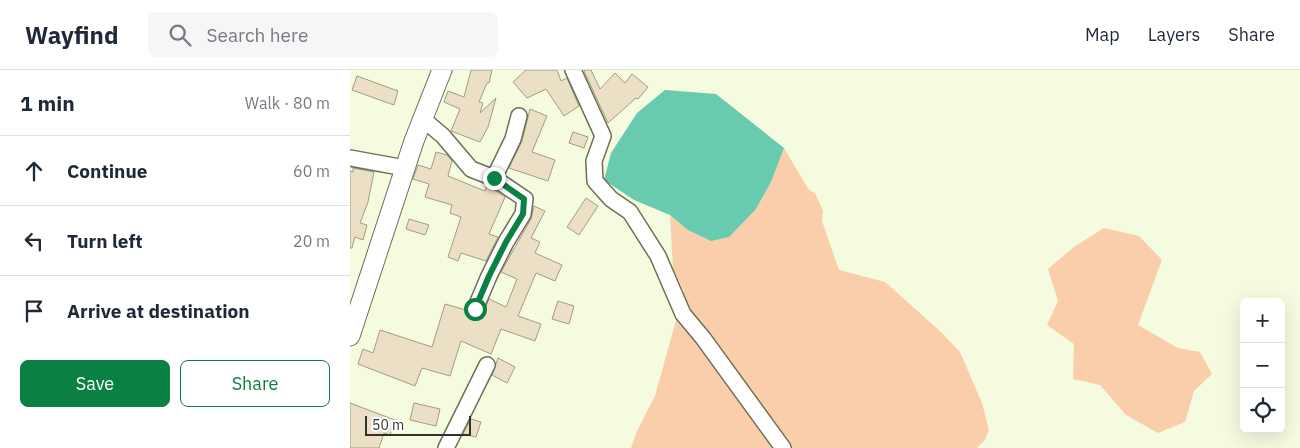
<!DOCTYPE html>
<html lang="en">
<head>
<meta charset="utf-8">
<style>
	body { margin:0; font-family:"IBM Plex Sans",sans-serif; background:#f6f6f7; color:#1f2937 }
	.controls { position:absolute; right:15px; bottom:15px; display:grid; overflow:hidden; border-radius:8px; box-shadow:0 5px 20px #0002 }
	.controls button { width:45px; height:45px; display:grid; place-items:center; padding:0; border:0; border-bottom:1px solid #e0e1e3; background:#fff; color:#1f2937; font:25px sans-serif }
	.scale { position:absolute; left:15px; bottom:12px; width:106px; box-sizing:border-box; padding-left:5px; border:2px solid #313328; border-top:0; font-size:14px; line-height:18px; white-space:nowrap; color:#313328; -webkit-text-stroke:4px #fff; paint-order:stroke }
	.stop { position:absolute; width:15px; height:15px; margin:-11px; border:4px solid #0b8043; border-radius:50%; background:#fff }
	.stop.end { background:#0b8043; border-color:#fff; box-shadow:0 1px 5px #0008 }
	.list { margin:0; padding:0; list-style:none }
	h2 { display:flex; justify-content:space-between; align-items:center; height:65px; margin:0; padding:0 20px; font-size:21px }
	h2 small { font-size:16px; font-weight:400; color:#747a83 }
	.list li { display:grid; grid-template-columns:32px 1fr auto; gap:15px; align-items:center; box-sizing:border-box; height:70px; padding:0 20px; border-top:1px solid #e0e1e3 }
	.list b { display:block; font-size:19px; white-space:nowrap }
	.list em { font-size:16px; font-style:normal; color:#747a83 }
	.actions { display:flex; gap:10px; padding:15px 20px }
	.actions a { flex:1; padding:11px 0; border:1px solid #0b8043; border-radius:8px; text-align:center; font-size:18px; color:#0b8043 }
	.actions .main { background:#0b8043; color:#fff }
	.icon { flex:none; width:28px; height:28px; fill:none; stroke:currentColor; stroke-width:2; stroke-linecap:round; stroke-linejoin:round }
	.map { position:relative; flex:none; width:950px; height:378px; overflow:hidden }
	header { display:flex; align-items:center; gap:30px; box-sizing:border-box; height:70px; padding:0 25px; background:#fff; border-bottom:1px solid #e0e1e3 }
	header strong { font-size:24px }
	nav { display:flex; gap:28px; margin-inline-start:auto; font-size:18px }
	.search { width:350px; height:45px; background:#f6f6f7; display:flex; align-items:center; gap:12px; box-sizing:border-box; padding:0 18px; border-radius:8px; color:#747a83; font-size:19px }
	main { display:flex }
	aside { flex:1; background:#fff }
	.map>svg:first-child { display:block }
	.green { fill:#faceab }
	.water { fill:#68cbb0 }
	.building { fill:#ebe0c5; stroke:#a69b82 }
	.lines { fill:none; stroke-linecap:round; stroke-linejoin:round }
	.minor-casing { stroke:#6b7057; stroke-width:18 }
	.major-casing { stroke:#6b7057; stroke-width:21 }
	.minor { stroke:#fff; stroke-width:15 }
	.major { stroke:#fff; stroke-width:19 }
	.route { stroke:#0b8043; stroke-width:6 }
</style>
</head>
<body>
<header>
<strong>Wayfind</strong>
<div class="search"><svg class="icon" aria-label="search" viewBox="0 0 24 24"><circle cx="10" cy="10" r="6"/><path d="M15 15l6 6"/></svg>Search here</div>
<nav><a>Map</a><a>Layers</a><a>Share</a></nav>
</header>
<main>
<aside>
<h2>1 min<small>Walk · 80 m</small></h2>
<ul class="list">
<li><svg class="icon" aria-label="ahead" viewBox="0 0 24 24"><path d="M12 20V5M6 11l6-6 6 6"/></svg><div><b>Continue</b></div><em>60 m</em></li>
<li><svg class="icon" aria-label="left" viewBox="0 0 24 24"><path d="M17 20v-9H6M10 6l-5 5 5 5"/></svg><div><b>Turn left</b></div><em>20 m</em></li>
<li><svg class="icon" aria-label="arrive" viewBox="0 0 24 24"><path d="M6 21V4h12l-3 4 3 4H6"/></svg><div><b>Arrive at destination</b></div></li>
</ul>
<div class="actions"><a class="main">Save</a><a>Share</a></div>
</aside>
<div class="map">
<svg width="950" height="378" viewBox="0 0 950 378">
	<rect width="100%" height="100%" fill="#f5fbde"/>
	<!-- green -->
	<g class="green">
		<path d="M434,78L459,120L465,123L473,141L472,151L489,200L535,212L590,261L610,282L632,333L639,360L635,370L627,378H281L287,361L305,326L334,221L323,199L320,145L338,160L406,139L421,112Z"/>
		<path d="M754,158L789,166L812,190L788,255L828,278L850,282L862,304L844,321L835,352L808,363L776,345L750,315L723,309L724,274L697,255L708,231L698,199L724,177Z"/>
	</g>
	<!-- water -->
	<path class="water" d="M315,20L366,24L434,78L421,112L406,139L379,167L361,171L338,160L320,145L284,130L254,110L261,83L287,43Z"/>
	<!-- building -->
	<g class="building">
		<path d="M121,0H142L139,13H137L129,32L133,33L130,43L146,28L138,57L130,72L101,61L110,39L94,32L98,21L114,27Z"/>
		<path d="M176,0H207L211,11L217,8L229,36L214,46L196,19L177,28L163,12Z"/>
		<path d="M235,0H241L250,19L265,3L275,13L282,4L298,17L288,29L286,28L258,53L234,1Z"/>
		<path d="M7,6L48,21L44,35L2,20Z"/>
		<path d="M180,39L197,46L182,82L205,90L198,111L159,98L172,71Z"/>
		<path d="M223,62L238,67L234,78L219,73Z"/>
		<path d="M86,82L97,85L102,91L98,106L135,121L137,115L155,127L139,164L148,167L136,191L111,183L108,191L98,187L111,147L100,143L102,135L75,127L79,114L63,109L68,95L81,99Z"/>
		<path d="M3,98L24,102L18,132L10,153L17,155L13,170L5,167L2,178H0V101L3,102Z"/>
		<path d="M236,128L248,136L229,165L217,157Z"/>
		<path d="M184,136L195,141L181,168L190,172L185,183L212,195L205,211L186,203L168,246L191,254L185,271L151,259L141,284L111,271L100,306L72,298L65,316L8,294L13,279L23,283L30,260L82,277L95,234L116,240L118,245L126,248L133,243L139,229L156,237L167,209L151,202L181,149Z"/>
		<path d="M59,149L79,155L75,165L56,159Z"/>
		<path d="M208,231L224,236L219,254L202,249Z"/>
		<path d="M148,288L165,297L157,313L142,305Z"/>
		<path d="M0,333L45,350L40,365L34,363L29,378H0Z"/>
		<path d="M64,333L90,339L86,356L60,350Z"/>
		<path d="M121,349L131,352L126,367L113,364Z"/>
	</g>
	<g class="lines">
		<!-- minor casing -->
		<g class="minor-casing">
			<g id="minor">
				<path d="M223,0L253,66L244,91L245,111L261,129L280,142L308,186L333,244L353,268L433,378"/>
				<path d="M73,49L93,66L121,99L144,108L175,129L173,144L156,172L139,206L125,239"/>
				<path d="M0,88L55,98"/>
				<path d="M144,108L163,69L169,46"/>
				<path d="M96,378L137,295"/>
			</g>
		</g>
		<!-- major casing -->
		<g class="major-casing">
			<path id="major" d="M0,266L64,71L92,0"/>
		</g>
		<!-- minor -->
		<use href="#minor" class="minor"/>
		<!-- major -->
		<use href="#major" class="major"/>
	</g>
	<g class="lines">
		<!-- route -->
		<path class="route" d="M125,239L139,206L156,172L173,144L174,129L144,108"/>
	</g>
</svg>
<div class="controls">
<button>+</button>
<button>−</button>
<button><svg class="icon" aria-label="locate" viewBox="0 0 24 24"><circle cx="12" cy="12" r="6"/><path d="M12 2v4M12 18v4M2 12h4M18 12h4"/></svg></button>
</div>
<div class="scale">50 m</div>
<div class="stop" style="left:125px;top:239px"></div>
<div class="stop end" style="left:144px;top:108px"></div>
</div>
</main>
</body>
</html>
